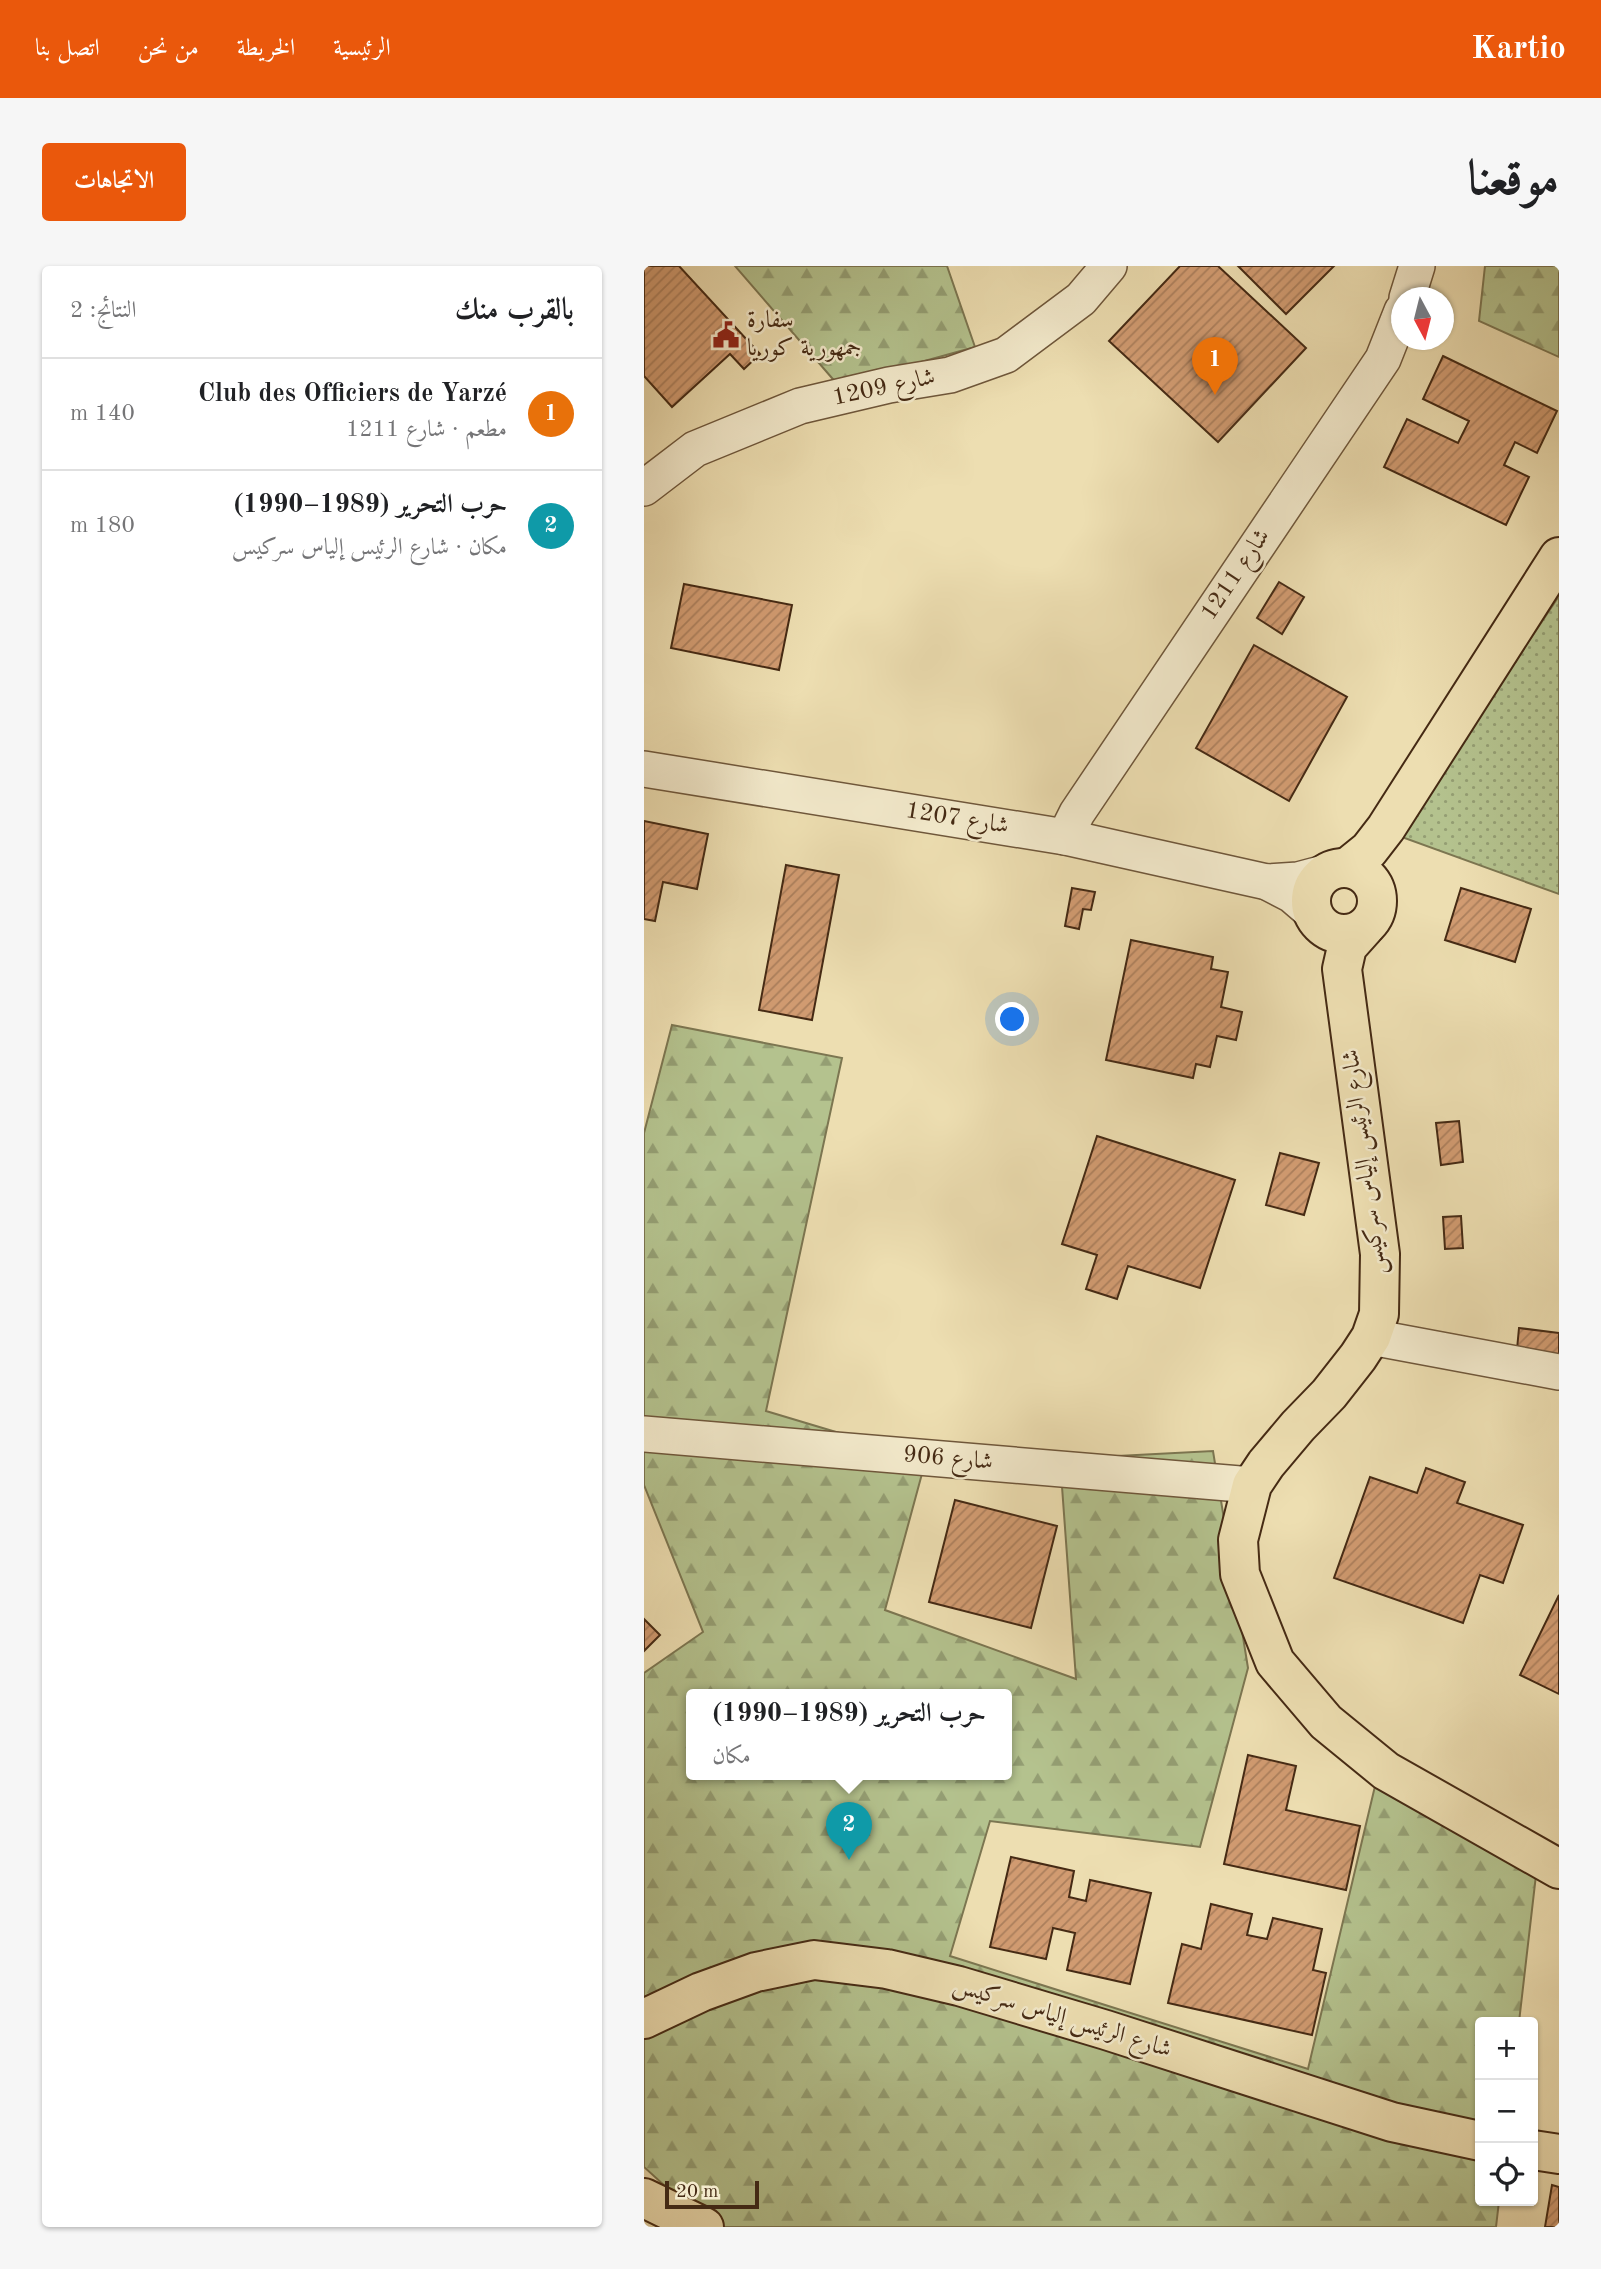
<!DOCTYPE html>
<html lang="ar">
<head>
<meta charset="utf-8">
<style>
	body { margin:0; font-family:"Old Standard TT",Amiri,serif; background:#f6f6f6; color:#202124; direction:rtl }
	.controls { position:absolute; right:21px; bottom:21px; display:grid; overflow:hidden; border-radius:7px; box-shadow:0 2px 5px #0004 }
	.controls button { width:63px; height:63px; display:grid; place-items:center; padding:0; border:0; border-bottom:2px solid #e0e0e0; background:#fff; color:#202124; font:35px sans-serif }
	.compass { position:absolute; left:747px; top:21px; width:63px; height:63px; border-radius:50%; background:#fff; box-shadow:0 2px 5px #0004; rotate:173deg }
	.scale { position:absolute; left:21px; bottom:18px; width:94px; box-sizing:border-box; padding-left:7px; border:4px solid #452a14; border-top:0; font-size:19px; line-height:24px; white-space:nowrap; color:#452a14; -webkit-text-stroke:5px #f3eacc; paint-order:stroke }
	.you { position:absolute; left:369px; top:754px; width:24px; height:24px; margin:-18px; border:5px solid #fff; border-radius:50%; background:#1a73e8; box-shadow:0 0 0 10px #1a73e833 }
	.badge { display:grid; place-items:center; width:46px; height:46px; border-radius:50%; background:#ea580c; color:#fff; font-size:23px; font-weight:700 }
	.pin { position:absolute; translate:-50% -58px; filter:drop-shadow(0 2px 4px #0008) }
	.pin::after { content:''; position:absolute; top:37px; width:24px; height:21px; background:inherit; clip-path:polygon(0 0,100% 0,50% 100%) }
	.popup { position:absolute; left:42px; top:1423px; width:326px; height:91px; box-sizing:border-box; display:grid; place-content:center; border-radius:7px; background:#fff; filter:drop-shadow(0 2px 5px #0005); font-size:23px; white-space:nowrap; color:#757577 }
	.popup b { font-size:26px; color:#202124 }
	.popup::after { content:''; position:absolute; left:50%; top:100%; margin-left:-14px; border:14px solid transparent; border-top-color:#fff }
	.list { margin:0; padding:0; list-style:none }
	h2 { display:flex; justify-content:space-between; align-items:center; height:91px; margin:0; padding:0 28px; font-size:30px }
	h2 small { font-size:23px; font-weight:400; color:#757577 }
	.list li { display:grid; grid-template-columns:46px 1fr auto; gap:21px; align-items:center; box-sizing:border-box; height:112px; padding:0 28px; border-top:2px solid #e0e0e0 }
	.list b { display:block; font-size:26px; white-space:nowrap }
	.list p { margin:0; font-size:23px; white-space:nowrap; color:#757577 }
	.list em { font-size:23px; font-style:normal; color:#757577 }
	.icon { flex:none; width:38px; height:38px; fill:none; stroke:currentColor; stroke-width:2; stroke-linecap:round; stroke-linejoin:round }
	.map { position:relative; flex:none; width:915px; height:1961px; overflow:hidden; direction:ltr; border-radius:7px }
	header { display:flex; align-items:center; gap:42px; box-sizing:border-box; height:98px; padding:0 35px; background:#ea580c; color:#fff }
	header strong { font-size:33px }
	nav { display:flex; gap:38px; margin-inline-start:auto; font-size:24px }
	.intro { display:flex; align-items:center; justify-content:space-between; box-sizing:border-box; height:168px; padding:0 42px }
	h1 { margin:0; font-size:49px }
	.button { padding:18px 32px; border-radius:7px; background:#ea580c; color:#fff; font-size:24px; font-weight:700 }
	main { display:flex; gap:42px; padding:0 42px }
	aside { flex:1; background:#fff; border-radius:7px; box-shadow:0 2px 5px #0004 }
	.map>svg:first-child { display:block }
	.grass { fill:url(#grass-dots); stroke:#7c7651; stroke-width:2 }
	.forest { fill:url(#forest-firs); stroke:#7c7651; stroke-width:2; fill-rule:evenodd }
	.building { fill:url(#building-hatch); stroke:#452a14; stroke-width:2 }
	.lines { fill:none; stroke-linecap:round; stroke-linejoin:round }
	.minor-casing { stroke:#6f573b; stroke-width:38 }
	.major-casing { stroke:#452a14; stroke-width:42 }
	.minor { stroke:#f3eacc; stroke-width:35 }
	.major { stroke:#eddeb1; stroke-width:38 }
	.labels { text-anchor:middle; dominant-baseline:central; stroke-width:5; stroke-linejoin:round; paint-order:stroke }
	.poi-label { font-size:24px; fill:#452a14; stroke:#f3eacc; text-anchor:start }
	.street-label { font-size:24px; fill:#452a14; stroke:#f3eacc }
</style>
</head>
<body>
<header>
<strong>Kartio</strong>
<nav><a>الرئيسية</a><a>الخريطة</a><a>من نحن</a><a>اتصل بنا</a></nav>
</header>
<div class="intro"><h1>موقعنا</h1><a class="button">الاتجاهات</a></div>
<main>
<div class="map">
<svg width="915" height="1961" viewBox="0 0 915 1961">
	<defs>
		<pattern id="grass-dots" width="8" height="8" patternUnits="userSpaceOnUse" patternTransform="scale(1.75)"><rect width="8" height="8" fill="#b4c28e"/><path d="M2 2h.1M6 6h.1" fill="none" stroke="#949e73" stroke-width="1.8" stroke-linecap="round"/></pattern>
		<pattern id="forest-firs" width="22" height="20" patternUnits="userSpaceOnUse" patternTransform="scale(1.75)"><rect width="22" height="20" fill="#b4c28e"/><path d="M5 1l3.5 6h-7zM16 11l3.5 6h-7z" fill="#949e73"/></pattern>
		<pattern id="building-hatch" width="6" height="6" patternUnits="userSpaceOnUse" patternTransform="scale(1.75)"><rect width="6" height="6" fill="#d19b71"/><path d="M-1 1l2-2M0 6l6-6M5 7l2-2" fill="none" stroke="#ab7f5c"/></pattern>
	</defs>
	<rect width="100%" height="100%" fill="#eddeb1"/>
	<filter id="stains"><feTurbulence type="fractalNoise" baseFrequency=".00286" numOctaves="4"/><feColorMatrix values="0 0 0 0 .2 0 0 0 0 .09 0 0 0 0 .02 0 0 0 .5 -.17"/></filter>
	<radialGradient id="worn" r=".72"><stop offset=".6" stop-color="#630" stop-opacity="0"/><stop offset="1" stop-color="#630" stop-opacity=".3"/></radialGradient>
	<!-- grass -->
	<path class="grass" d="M915,330V628L755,570Z"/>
	<!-- forest -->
	<g class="forest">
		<path d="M91,0H303L331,81L194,119Z"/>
		<path d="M841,0H915V91L835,55Z"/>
		<path d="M28,759L198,792L122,1145L282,1193L241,1344L432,1413L416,1193L569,1185L604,1402L556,1581L346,1555L306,1690L664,1803L736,1499L895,1583L875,1756H836V1935H855L852,1961H66L0,1901V1407L59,1366L0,1219V867ZM47,1428H362V1508H47Z"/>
	</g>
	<!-- building -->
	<g class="building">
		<path d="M0,0H35L116,88L100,103L86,88L28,141L0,110Z"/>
		<path d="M536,0H574L662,82L574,176L465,75Z"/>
		<path d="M594,0H690L642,48Z"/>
		<path d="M799,90L913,145L893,187L871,176L860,199L885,211L862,259L740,201L763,153L814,177L825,155L779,133Z"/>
		<path d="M635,316L660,331L638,368L613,352Z"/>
		<path d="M40,318L148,339L135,404L27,382Z"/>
		<path d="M610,379L703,431L645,535L552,482Z"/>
		<path d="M0,555L64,568L53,623L19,616L11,655L0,653Z"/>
		<path d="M142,599L195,609L168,754L115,744Z"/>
		<path d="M428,622L451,626L447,644L439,643L435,663L421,660Z"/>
		<path d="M817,622L887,643L871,696L801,674Z"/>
		<path d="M487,674L569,691L567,703L584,706L577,741L598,746L592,774L573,770L566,801L552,798L549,812L462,794Z"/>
		<path d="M815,855L819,896L797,899L792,857Z"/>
		<path d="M453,870L591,914L556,1022L484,1000L473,1033L442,1023L453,989L418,978Z"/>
		<path d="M636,887L675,897L660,949L622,939Z"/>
		<path d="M817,950L819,982L801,983L799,951Z"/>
		<path d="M875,1062L915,1067V1098L872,1094Z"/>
		<path d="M782,1202L821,1216L813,1237L879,1259L859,1317L836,1309L819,1357L690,1312L726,1211L773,1227Z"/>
		<path d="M311,1234L413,1260L387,1362L285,1336Z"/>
		<path d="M915,1329V1428L876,1409Z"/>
		<path d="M0,1353L16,1369L0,1385Z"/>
		<path d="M604,1489L652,1500L642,1544L716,1560L702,1624L580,1598Z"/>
		<path d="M367,1591L430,1605L425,1631L442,1635L446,1614L507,1627L486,1718L423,1704L431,1667L409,1662L402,1693L346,1681Z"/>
		<path d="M567,1638L608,1648L603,1669L623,1673L629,1652L678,1663L669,1704L682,1707L668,1769L524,1737L538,1678L557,1683Z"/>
		<path d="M908,1919L915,1921V1961H901Z"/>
	</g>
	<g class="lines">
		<!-- minor casing -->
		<g class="minor-casing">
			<g id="minor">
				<path d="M763,32L773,0"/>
				<path d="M0,222L51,183L156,140L245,119L306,109L362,89L437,33L465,0"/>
				<path d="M0,503L421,571L623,616L648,629L669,647"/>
				<path d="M421,571L433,547L739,93L758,45"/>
				<path d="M623,616L654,614L684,606"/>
				<path d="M727,1071L915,1106"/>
				<path d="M0,1168L608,1219"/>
			</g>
		</g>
		<!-- major casing -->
		<g class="major-casing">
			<g id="major">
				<path d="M704,601L725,584L742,562L915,291"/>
				<circle cx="700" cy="635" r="33"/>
				<path d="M720,662L703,681L698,703L736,988L735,1048L727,1071L714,1091L685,1128L654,1160L622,1198L608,1219L594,1274L596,1308L631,1396L682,1456L742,1505L915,1603"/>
				<path d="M0,1753L57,1726L112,1706L170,1694L243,1703L315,1720L462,1764L748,1856L836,1875"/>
				<path d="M889,1884L915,1888"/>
				<path d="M0,1932L60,1961"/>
			</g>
		</g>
		<!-- minor -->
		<use href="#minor" class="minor"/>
		<!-- major -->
		<use href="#major" class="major"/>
	</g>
	<!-- icons -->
	<defs>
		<g id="civic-bare" transform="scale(2.1)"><path d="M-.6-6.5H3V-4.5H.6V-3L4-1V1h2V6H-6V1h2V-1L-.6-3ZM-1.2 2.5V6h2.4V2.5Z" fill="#8f2418" stroke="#f3eacc" stroke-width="2.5" paint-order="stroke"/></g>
	</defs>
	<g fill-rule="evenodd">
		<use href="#civic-bare" x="82" y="69"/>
	</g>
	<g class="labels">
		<!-- poi labels -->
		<g class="poi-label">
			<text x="103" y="55">سفارة<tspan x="103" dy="28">جمهورية كوريا</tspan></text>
		</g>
		<!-- street labels -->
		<g class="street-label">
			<text transform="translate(240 122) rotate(-12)">شارع 1209</text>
			<text transform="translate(592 309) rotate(-56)">شارع 1211</text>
			<text transform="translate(313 553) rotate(9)">شارع 1207</text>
			<text transform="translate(721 896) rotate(-97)">شارع الرئيس إلياس سركيس</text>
			<text transform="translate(304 1193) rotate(5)">شارع 906</text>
			<text transform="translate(418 1752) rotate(17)">شارع الرئيس إلياس سركيس</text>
		</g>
	</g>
	<rect width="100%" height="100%" filter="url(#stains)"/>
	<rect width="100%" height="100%" fill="url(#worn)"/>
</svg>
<div class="controls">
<button>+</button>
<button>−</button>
<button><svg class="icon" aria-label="locate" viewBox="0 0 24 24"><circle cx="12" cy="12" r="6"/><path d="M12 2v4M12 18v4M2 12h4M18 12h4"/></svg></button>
</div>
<svg class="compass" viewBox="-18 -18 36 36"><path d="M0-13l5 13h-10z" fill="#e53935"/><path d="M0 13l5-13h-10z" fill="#757577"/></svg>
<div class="scale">20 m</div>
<div class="you"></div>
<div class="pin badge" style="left:571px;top:129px;background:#e8710a">1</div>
<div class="pin badge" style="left:205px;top:1594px;background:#0f9aa8">2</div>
<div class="popup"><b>حرب التحرير (1989–1990)</b>مكان</div>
</div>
<aside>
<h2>بالقرب منك<small>النتائج: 2</small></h2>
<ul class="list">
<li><span class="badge" style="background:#e8710a">1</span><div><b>Club des Officiers de Yarzé</b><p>مطعم · شارع 1211</p></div><em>140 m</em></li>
<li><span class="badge" style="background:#0f9aa8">2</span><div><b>حرب التحرير (1989–1990)</b><p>مكان · شارع الرئيس إلياس سركيس</p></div><em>180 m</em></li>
</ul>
</aside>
</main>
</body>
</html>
